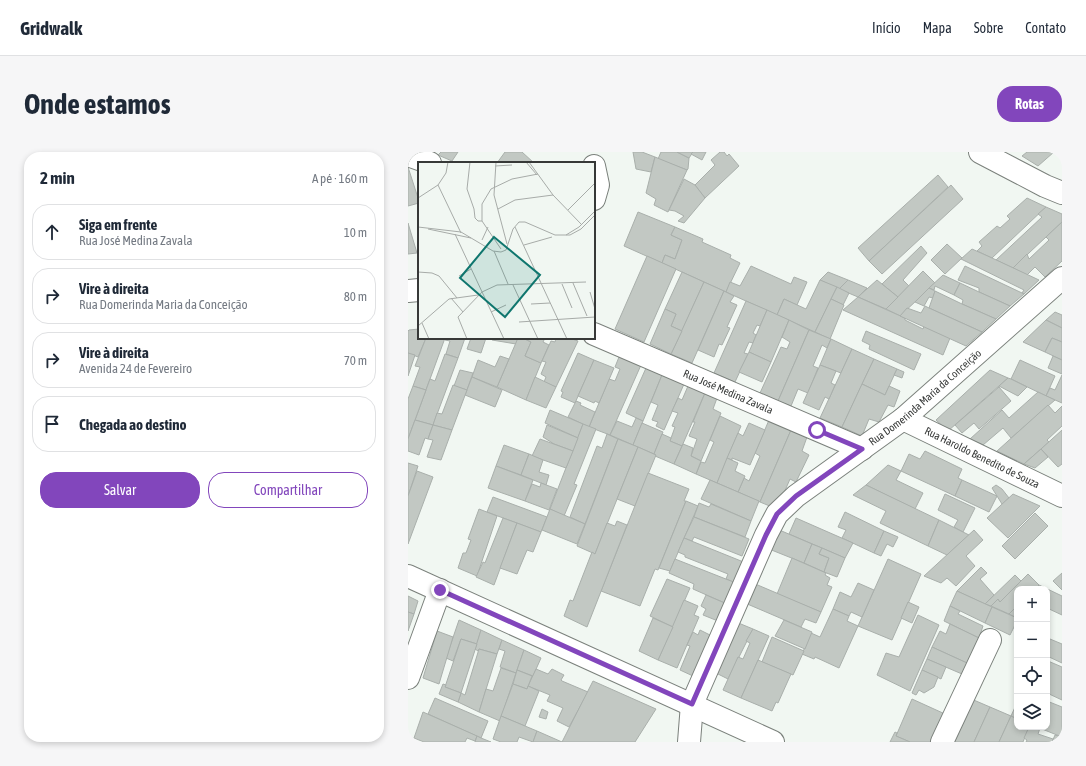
<!DOCTYPE html>
<html lang="pt">
<head>
<meta charset="utf-8">
<style>
	body { margin:0; font-family:"Asap Condensed",sans-serif; background:#f6f6f7; color:#1f2937 }
	.controls { position:absolute; right:12px; bottom:12px; display:grid; overflow:hidden; border-radius:8px; box-shadow:0 2px 6px #0003 }
	.controls button { width:36px; height:36px; display:grid; place-items:center; padding:0; border:0; border-bottom:1px solid #e0e1e3; background:#fff; color:#1f2937; font:20px sans-serif }
	.stop { position:absolute; width:12px; height:12px; margin:-9px; border:3px solid #8246bc; border-radius:50%; background:#fff }
	.stop.end { background:#8246bc; border-color:#fff; box-shadow:0 1px 4px #0008 }
	.list { margin:0; padding:0; list-style:none }
	h2 { display:flex; justify-content:space-between; align-items:center; height:52px; margin:0; padding:0 16px; font-size:17px }
	h2 small { font-size:13px; font-weight:400; color:#747a83 }
	.list li { display:grid; grid-template-columns:26px 1fr auto; gap:12px; align-items:center; box-sizing:border-box; height:56px; margin:0 8px 8px; padding:0 8px; border:1px solid #e0e1e3; border-radius:16px }
	.list b { display:block; font-size:15px; white-space:nowrap }
	.list p { margin:0; font-size:13px; white-space:nowrap; color:#747a83 }
	.list em { font-size:13px; font-style:normal; color:#747a83 }
	.actions { display:flex; gap:8px; padding:12px 16px }
	.actions a { flex:1; padding:9px 0; border:1px solid #8246bc; border-radius:16px; text-align:center; font-size:14px; color:#8246bc }
	.actions .main { background:#8246bc; color:#fff }
	.icon { flex:none; width:22px; height:22px; fill:none; stroke:currentColor; stroke-width:2; stroke-linecap:round; stroke-linejoin:round }
	.map { position:relative; flex:none; width:654px; height:590px; overflow:hidden; border-radius:16px }
	header { display:flex; align-items:center; gap:24px; box-sizing:border-box; height:56px; padding:0 20px; background:#fff; border-bottom:1px solid #e0e1e3 }
	header strong { font-size:19px }
	nav { display:flex; gap:22px; margin-inline-start:auto; font-size:14px }
	.intro { display:flex; align-items:center; justify-content:space-between; box-sizing:border-box; height:96px; padding:0 24px }
	h1 { margin:0; font-size:28px }
	.button { padding:10px 18px; border-radius:16px; background:#8246bc; color:#fff; font-size:14px; font-weight:700 }
	main { display:flex; gap:24px; padding:0 24px }
	aside { flex:1; background:#fff; border-radius:16px; box-shadow:0 2px 6px #0003 }
	.map>svg:first-child { display:block }
	.building { fill:#c2c8c3; stroke:#a9afab }
	.lines { fill:none; stroke-linecap:round; stroke-linejoin:round }
	.street-casing { stroke:#7b817c; stroke-width:24 }
	.secondary-casing { stroke:#7b817c; stroke-width:24 }
	.street { stroke:#fff; stroke-width:22 }
	.secondary { stroke:#fff; stroke-width:22 }
	.route { stroke:#8246bc; stroke-width:5 }
	.labels { text-anchor:middle; dominant-baseline:central; stroke-width:4; stroke-linejoin:round; paint-order:stroke }
	.street-label { font-size:11px; fill:#373938; stroke:#fff }
	.inset-road { fill:none; stroke:#a7aba8; stroke-width:1 }
	.view { fill:#0f766e; fill-opacity:0.15; stroke:#0f766e; stroke-width:2 }
	.inset-edge { fill:none; stroke:#373938; stroke-width:2 }
</style>
</head>
<body>
<header>
<strong>Gridwalk</strong>
<nav><a>Início</a><a>Mapa</a><a>Sobre</a><a>Contato</a></nav>
</header>
<div class="intro"><h1>Onde estamos</h1><a class="button">Rotas</a></div>
<main>
<aside>
<h2>2 min<small>A pé · 160 m</small></h2>
<ul class="list">
<li><svg class="icon" aria-label="ahead" viewBox="0 0 24 24"><path d="M12 20V5M6 11l6-6 6 6"/></svg><div><b>Siga em frente</b><p>Rua José Medina Zavala</p></div><em>10 m</em></li>
<li><svg class="icon" aria-label="right" viewBox="0 0 24 24"><path d="M7 20v-9h11M14 6l5 5-5 5"/></svg><div><b>Vire à direita</b><p>Rua Domerinda Maria da Conceição</p></div><em>80 m</em></li>
<li><svg class="icon" aria-label="right" viewBox="0 0 24 24"><path d="M7 20v-9h11M14 6l5 5-5 5"/></svg><div><b>Vire à direita</b><p>Avenida 24 de Fevereiro</p></div><em>70 m</em></li>
<li><svg class="icon" aria-label="arrive" viewBox="0 0 24 24"><path d="M6 21V4h12l-3 4 3 4H6"/></svg><div><b>Chegada ao destino</b></div></li>
</ul>
<div class="actions"><a class="main">Salvar</a><a>Compartilhar</a></div>
</aside>
<div class="map">
<svg width="654" height="590" viewBox="0 0 654 590">
	<rect width="100%" height="100%" fill="#f1f7f2"/>
	<!-- building -->
	<g class="building">
		<path d="M33,0H50L44,9L30,3Z"/>
		<path d="M97,0H114L126,11H89Z"/>
		<path d="M225,0H234L247,5L243,20L228,17Z"/>
		<path d="M253,0H269L281,6L280,17L279,18L250,7Z"/>
		<path d="M269,0H285L281,6Z"/>
		<path d="M285,0H298L294,8L283,2Z"/>
		<path d="M312,0H316L319,4L321,2L331,14L297,46L287,33L307,13L303,8Z"/>
		<path d="M619,0H646L630,14L614,4Z"/>
		<path d="M247,5L279,18L260,60L246,53L248,47L238,41Z"/>
		<path d="M0,15L11,49V51L0,54Z"/>
		<path d="M530,23L540,35L461,109L450,96Z"/>
		<path d="M276,27L287,33L297,46L276,71L270,69L276,64L267,59L261,58Z"/>
		<path d="M543,33L555,47L474,122L461,109Z"/>
		<path d="M619,46L638,55L584,106L569,99L574,94L571,90L589,74L592,76L602,67L599,64Z"/>
		<path d="M638,55L654,62V70L605,116L588,108L634,65L630,62Z"/>
		<path d="M230,60L267,75L263,83L274,88L267,107L257,103L254,111L216,94Z"/>
		<path d="M654,70V109L637,125L627,115L619,123L605,116L619,102L621,107L641,88L638,85Z"/>
		<path d="M0,71L9,101L0,102Z"/>
		<path d="M267,75L295,87L294,90L323,103L322,106L332,111L318,140L254,111L257,103L267,107L274,88L263,83Z"/>
		<path d="M539,92L554,106L537,122L523,108Z"/>
		<path d="M513,94L519,101L495,128L501,134L490,145L474,132Z"/>
		<path d="M564,97L584,106L631,128L616,142L614,141L616,138L553,107Z"/>
		<path d="M239,104L268,117L236,190L207,177Z"/>
		<path d="M343,114L383,132L386,125L399,130L389,153L376,147L369,163L318,140L322,130L332,134Z"/>
		<path d="M557,114L614,141L616,142L602,154L571,140V136L550,128Z"/>
		<path d="M515,119L527,131L492,164L478,157Z"/>
		<path d="M274,120L296,130L274,179L263,174L268,162L257,157Z"/>
		<path d="M420,120L440,128L431,137L412,128Z"/>
		<path d="M535,123L552,131L546,143L527,134L526,138L521,136Z"/>
		<path d="M412,128L429,135L407,180L369,163L376,147L398,157Z"/>
		<path d="M440,128L459,136L450,145L431,137Z"/>
		<path d="M469,128L490,145L478,157L450,145Z"/>
		<path d="M296,130L316,139L284,211L263,202Z"/>
		<path d="M552,131L571,140L602,154L588,167L554,152L555,148L546,143Z"/>
		<path d="M429,135L441,141L435,153L423,147Z"/>
		<path d="M521,136L527,139L525,146L521,145L516,154L507,150Z"/>
		<path d="M316,139L326,144L322,150L329,153L319,175L322,176L314,193L311,192L306,205L290,198Z"/>
		<path d="M527,139L554,152L588,167L574,180L521,156Z"/>
		<path d="M450,145L497,166V168L515,177L516,174L542,186L535,203L435,158Z"/>
		<path d="M423,147L436,153L422,187L407,180Z"/>
		<path d="M338,149L359,158L352,174L349,173L345,181L348,183L345,191L341,190L336,201L340,202L327,230L306,221Z"/>
		<path d="M517,154L521,156L574,180L558,194L492,164L499,156L513,161Z"/>
		<path d="M257,157L268,162L263,174L274,179L263,202L242,192Z"/>
		<path d="M359,158L381,168L363,210L341,200Z"/>
		<path d="M647,160L654,163V176L638,168Z"/>
		<path d="M381,168L401,178L370,249L352,241L373,195L379,197L382,190L374,185Z"/>
		<path d="M638,168L654,176V190L644,186L637,200L615,190Z"/>
		<path d="M11,177V186H18L10,205L0,201V179L1,178Z"/>
		<path d="M401,178L423,187L419,196L414,193L405,214L410,216L400,241L390,237L383,254L370,249Z"/>
		<path d="M458,179L513,202L506,218L461,197L462,193L454,189Z"/>
		<path d="M18,186H37L18,238L5,234L12,215L7,214Z"/>
		<path d="M37,186H57L50,206L38,202L42,189L37,188Z"/>
		<path d="M63,186H78L73,201L59,197Z"/>
		<path d="M84,186H110L108,192L84,188Z"/>
		<path d="M110,186H115L123,190L117,204L133,211L118,248L89,235Z"/>
		<path d="M115,186H137L135,190L141,193L133,211L117,204L123,190Z"/>
		<path d="M148,186H161L170,189L148,235L136,230L138,225L133,222L138,210L134,209L143,189L147,190Z"/>
		<path d="M644,186L654,190V208L637,200Z"/>
		<path d="M423,187L444,197L433,221L412,213Z"/>
		<path d="M444,197L466,207L434,275L412,266Z"/>
		<path d="M341,200L363,210L354,230L331,220Z"/>
		<path d="M0,201L7,203L0,224Z"/>
		<path d="M170,201L186,208L167,251L153,245L155,240L153,239Z"/>
		<path d="M37,202L50,206L25,273L7,268L22,227L27,229Z"/>
		<path d="M92,204L101,207L89,235L64,225L70,208L87,215Z"/>
		<path d="M645,204L654,208V222L640,216Z"/>
		<path d="M211,205L233,213L202,283L181,275L201,227L207,229L212,217L207,215Z"/>
		<path d="M466,207L489,217L477,243L454,232Z"/>
		<path d="M186,208L206,216L191,251L187,249L186,251L170,244Z"/>
		<path d="M612,208L647,224L638,244L603,227Z"/>
		<path d="M412,213L428,219L423,231L427,233L421,247L417,245L411,258L395,251Z"/>
		<path d="M238,216L254,223L235,269L218,261Z"/>
		<path d="M489,217L496,220L494,226L486,223Z"/>
		<path d="M52,218L65,221L59,238L46,234Z"/>
		<path d="M582,218L600,226L540,279L528,268Z"/>
		<path d="M254,223L276,232L256,278L248,274L250,270L244,268L250,253L243,250Z"/>
		<path d="M654,223V251L638,244L642,236L647,238Z"/>
		<path d="M64,225L94,238L87,255L57,243Z"/>
		<path d="M127,225L148,235L138,256L118,248Z"/>
		<path d="M600,226L603,227L619,235L610,244L591,234Z"/>
		<path d="M454,232L477,243L481,234L492,239L486,255L480,253L471,270L461,267L454,284L434,275Z"/>
		<path d="M45,233L59,238L44,278L25,273L29,261L34,262Z"/>
		<path d="M5,234L18,238L0,287V247Z"/>
		<path d="M280,234L297,241L274,294L262,289L267,275L264,274L270,261L264,259L270,246L274,248Z"/>
		<path d="M591,235L603,249L571,277L566,271L554,281L547,273Z"/>
		<path d="M630,240L647,248L603,286L595,276L575,293L562,287L594,258L601,266Z"/>
		<path d="M297,241L309,246L305,257L313,261L293,309L283,304L289,287L281,284L287,270H285Z"/>
		<path d="M168,249L173,251L172,253L187,260L181,275L160,265Z"/>
		<path d="M640,253L647,261L654,254V274L639,288L641,290L633,297L616,312L589,299Z"/>
		<path d="M142,258L175,272L170,286L137,271Z"/>
		<path d="M312,264L333,274L309,331L288,322L293,310L297,311L306,290L302,288Z"/>
		<path d="M228,266L235,269L225,293L202,283L209,269L224,275Z"/>
		<path d="M7,268L25,273L20,287L17,286L11,303L0,299V287Z"/>
		<path d="M361,268L383,278L352,350L330,340L336,326L341,329L352,304L347,301Z"/>
		<path d="M234,271L255,280L246,302L225,293Z"/>
		<path d="M341,271L357,278L342,313L324,306V308L319,306L330,281L335,284Z"/>
		<path d="M175,272L188,277L166,332L169,333L156,364L142,357Z"/>
		<path d="M25,273L44,278L33,308L19,305L25,288L20,287Z"/>
		<path d="M139,273L170,286L165,299L146,292L135,285Z"/>
		<path d="M383,278L399,285L394,299L401,303L388,330L382,327L369,357L352,350Z"/>
		<path d="M654,278V312L650,315L633,297Z"/>
		<path d="M199,282L210,287L177,372L162,365L189,294L194,296Z"/>
		<path d="M254,282L263,286L262,289L274,294L266,312L247,304L248,303L246,302Z"/>
		<path d="M132,287L165,299L158,316L124,304Z"/>
		<path d="M210,287L230,295L187,402L169,394Z"/>
		<path d="M275,292L285,296L283,304L293,309L288,322L266,312Z"/>
		<path d="M96,293L121,302L113,323L88,314Z"/>
		<path d="M230,295L248,303L227,354L209,347Z"/>
		<path d="M633,297L640,305L627,316L616,312Z"/>
		<path d="M517,299L554,317L550,326L554,328L547,344L493,319L501,302L512,307Z"/>
		<path d="M121,302L135,308L131,320L141,323L138,333L113,323Z"/>
		<path d="M319,306L330,311L327,319L337,324L330,340L309,331Z"/>
		<path d="M0,311L10,314L0,344Z"/>
		<path d="M480,313L493,319L488,328L515,341L507,357L458,333Z"/>
		<path d="M88,314L125,328L117,349L80,336Z"/>
		<path d="M9,319L25,325L0,392V344Z"/>
		<path d="M240,321L281,337L276,349H278L250,418L247,417L232,454L193,439Z"/>
		<path d="M302,328L351,349L343,369L293,347Z"/>
		<path d="M554,328L589,344L581,360L547,344Z"/>
		<path d="M133,331L149,337L141,358L117,349L124,332L132,335Z"/>
		<path d="M458,333L531,368L520,394L472,371L478,359L445,343Z"/>
		<path d="M588,333L594,337L601,346L594,352L584,336Z"/>
		<path d="M537,342L567,356L555,380L546,375L550,368L530,358Z"/>
		<path d="M605,342L632,354L600,386L579,366Z"/>
		<path d="M85,345L139,365L133,380L79,360Z"/>
		<path d="M278,349L290,354L262,419L251,416Z"/>
		<path d="M291,351L301,355L303,352L343,369L337,385L286,365Z"/>
		<path d="M71,357L89,364L69,424L50,416L55,401H58L63,388L60,387Z"/>
		<path d="M142,357L177,372L169,392L134,378Z"/>
		<path d="M437,360L476,379L466,401L434,386L438,378L430,375Z"/>
		<path d="M627,361L640,374L607,407L594,394Z"/>
		<path d="M286,365L341,387L334,404L286,385L284,389L276,386Z"/>
		<path d="M95,366L109,371L86,433L68,425L75,410L77,411Z"/>
		<path d="M388,366L445,391L437,406L381,382Z"/>
		<path d="M531,368L561,383L539,403L520,394Z"/>
		<path d="M209,369L219,373L179,475L156,464L162,448L165,449L184,400L187,402L199,371L207,374Z"/>
		<path d="M109,371L133,380L125,400L119,398L109,422L92,416Z"/>
		<path d="M369,377L404,392L396,411L361,397Z"/>
		<path d="M566,378L575,388L558,404L567,414L548,434L539,426L533,431L516,424Z"/>
		<path d="M476,379L490,385L485,395L479,392L473,404L466,401Z"/>
		<path d="M276,386L338,411L328,431L318,427L320,422L277,405V403L270,400Z"/>
		<path d="M404,392L414,396L411,402L421,406L416,420L396,411Z"/>
		<path d="M414,396L437,406L429,425L416,420L421,406L411,402Z"/>
		<path d="M384,406L418,421L417,423L422,426L419,433L424,435L413,460L369,442Z"/>
		<path d="M267,407L328,431L319,452L285,437L286,432L261,421Z"/>
		<path d="M480,407L513,422L484,488L450,474Z"/>
		<path d="M573,415L579,421L572,427L586,443L577,452L549,439Z"/>
		<path d="M654,421V438L645,429Z"/>
		<path d="M620,422L631,433L627,437H609V454L601,462L583,454L590,447L592,450Z"/>
		<path d="M607,423L613,429L592,450L590,447L583,454L577,452Z"/>
		<path d="M259,427L282,436L265,475L242,464Z"/>
		<path d="M345,431L413,460L408,471L397,467L393,475L337,451Z"/>
		<path d="M450,431L466,438L454,465L443,460L441,464L425,457L432,440L443,445Z"/>
		<path d="M631,433L654,444V463L639,456V437H627Z"/>
		<path d="M549,439L584,455L577,471L542,454Z"/>
		<path d="M298,443L319,452L310,469L295,463L298,457L293,454Z"/>
		<path d="M0,444L10,449L6,462L0,460Z"/>
		<path d="M276,448L290,454L286,463L291,465L269,516L250,508Z"/>
		<path d="M500,450L511,455L504,471L493,466Z"/>
		<path d="M542,454L552,459L550,462L575,474L571,486L536,469Z"/>
		<path d="M609,454V466L601,462Z"/>
		<path d="M584,455L609,466V469L602,483L577,471Z"/>
		<path d="M425,457L441,464L439,469L450,474L431,516L407,505L406,507L394,502L403,481L412,485Z"/>
		<path d="M0,460L6,462L0,479Z"/>
		<path d="M510,463L531,473L502,539L469,523L478,501L491,505Z"/>
		<path d="M245,466L265,475L250,508L231,499Z"/>
		<path d="M51,468L73,478L69,492L53,487L45,509L38,506Z"/>
		<path d="M376,468L404,480L397,497L367,484Z"/>
		<path d="M328,470L345,477L320,527L306,520Z"/>
		<path d="M542,472L571,486L559,511L524,495L532,479L538,482Z"/>
		<path d="M345,477L361,484L333,546L315,538L330,505L335,507L342,491L338,489Z"/>
		<path d="M73,478L94,488L89,502L71,497L70,499L67,497Z"/>
		<path d="M292,478L304,484L285,524L272,518L282,494L279,493L285,480L290,483Z"/>
		<path d="M29,479L45,485L31,532L15,526Z"/>
		<path d="M364,485L396,499L385,523L354,510Z"/>
		<path d="M53,487L69,492L53,541L37,535Z"/>
		<path d="M642,487L654,492V511L639,504V490Z"/>
		<path d="M94,488L116,498L108,521L92,515L97,499L91,497Z"/>
		<path d="M524,495L559,511L554,522L519,507Z"/>
		<path d="M71,497L89,502L71,560L50,550L53,541L57,543Z"/>
		<path d="M116,498L133,506L125,524L109,518Z"/>
		<path d="M519,507L538,515L533,527L514,518Z"/>
		<path d="M350,508L383,522L370,551L368,550L364,559L333,546Z"/>
		<path d="M640,509L654,515V548L639,541V513Z"/>
		<path d="M93,516L108,521L92,569L71,560L78,537L85,539Z"/>
		<path d="M128,517L140,522L144,517L156,523L153,528L154,529L180,540L161,575L149,569L155,556L139,549L142,543L120,534Z"/>
		<path d="M109,518L124,524L119,537L105,532Z"/>
		<path d="M514,518L530,525L526,535L516,541L511,538L508,543L504,541Z"/>
		<path d="M185,529L248,557L227,590H154Z"/>
		<path d="M35,532L38,533L37,535L53,541L50,550L31,542Z"/>
		<path d="M105,532L119,537L120,534L131,539L117,574L93,564Z"/>
		<path d="M27,546L80,569L73,586L20,562Z"/>
		<path d="M561,546L582,555L566,590H542Z"/>
		<path d="M504,547L537,562L524,590H502L488,584Z"/>
		<path d="M639,549L654,555V585L629,575H639Z"/>
		<path d="M608,553L609,554V567L603,564Z"/>
		<path d="M582,555L603,564L591,590H566Z"/>
		<path d="M134,557L140,560L138,567L131,565Z"/>
		<path d="M15,560L69,584L67,589L59,586L57,590H16L6,586Z"/>
		<path d="M93,564L129,579L125,590L111,585L109,590H93L85,587Z"/>
		<path d="M603,564L609,567V575H621L615,590H591Z"/>
		<path d="M621,575L632,576L630,582L645,587L644,590H618L619,588L616,586Z"/>
		<path d="M129,579L154,590H125Z"/>
		<path d="M487,580L489,581L488,584L502,590H482Z"/>
		<path d="M647,583L654,585V590H644Z"/>
		<path d="M69,584L73,586L83,590H67Z"/>
	</g>
	<g class="lines">
		<!-- street casing -->
		<g class="street-casing">
			<g id="street">
				<path d="M572,0L637,34L654,41"/>
				<path d="M0,3L22,11"/>
				<path id="s1" d="M186,182L454,297"/>
				<path id="s2" d="M495,267L654,344"/>
				<path d="M0,424L365,590"/>
				<path d="M0,526L32,438"/>
				<path id="s3" d="M281,590L284,552L358,383L369,362L388,344L495,267L654,126"/>
				<path d="M534,590L582,488"/>
			</g>
		</g>
		<!-- secondary casing -->
		<g class="secondary-casing">
			<g id="secondary">
				<path d="M186,14L190,33L186,47"/>
				<path d="M0,139L11,138"/>
			</g>
		</g>
		<!-- street -->
		<use href="#street" class="street"/>
		<!-- secondary -->
		<use href="#secondary" class="secondary"/>
	</g>
	<g class="lines">
		<!-- route -->
		<path class="route" d="M32,438L284,552L358,383L369,362L388,344L454,297L409,278"/>
	</g>
	<g class="labels">
		<!-- street labels -->
		<g class="street-label">
			<text stroke="none"><textPath href="#s1" startOffset="146">Rua José Medina Zavala</textPath></text>
			<text stroke="none"><textPath href="#s3" startOffset="435">Rua Domerinda Maria da Conceição</textPath></text>
			<text stroke="none"><textPath href="#s2" startOffset="88">Rua Haroldo Benedito de Souza</textPath></text>
		</g>
	</g>
	<!-- overview -->
	<g transform="translate(10 10)">
		<rect width="177" height="177" fill="#f1f7f2"/>
		<path class="inset-road" d="M30,0L28,11L20,23L43,71M52,0L49,27L56,47L57,56L60,59H64V42L73,27L94,17L120,12M78,0L76,33L89,82M108,0L119,13M111,0L135,33L163,62M77,4L94,3M0,36L20,23M80,47L97,38L135,33M150,48L176,22M64,59L83,87M0,65L43,70L75,89L83,90L88,88L95,67L101,60H107L137,73H152L163,67L177,53M97,65L149,177M10,67L53,76M37,72L86,177M148,73L161,65L177,49M64,78L70,65M106,83L134,75M76,89L90,122M0,110L14,111L21,114L39,136M41,114L53,107M155,121L169,154M144,122L154,146M95,123L120,177M172,130L177,147M33,136L45,150M113,142L132,141M73,150L88,143M101,160L177,155M4,161L11,177M0,164L31,137L60,133M49,177L40,155L64,130L79,123L168,120"/>
		<path class="view" d="M76,75L122,113L87,155L42,116Z"/>
		<rect width="177" height="177" class="inset-edge"/>
	</g>
</svg>
<div class="controls">
<button>+</button>
<button>−</button>
<button><svg class="icon" aria-label="locate" viewBox="0 0 24 24"><circle cx="12" cy="12" r="6"/><path d="M12 2v4M12 18v4M2 12h4M18 12h4"/></svg></button>
<button><svg class="icon" aria-label="layers" viewBox="0 0 24 24"><path d="M12 4l9 5-9 5-9-5zM3 14l9 5 9-5"/></svg></button>
</div>
<div class="stop" style="left:409px;top:278px"></div>
<div class="stop end" style="left:32px;top:438px"></div>
</div>
</main>
</body>
</html>
